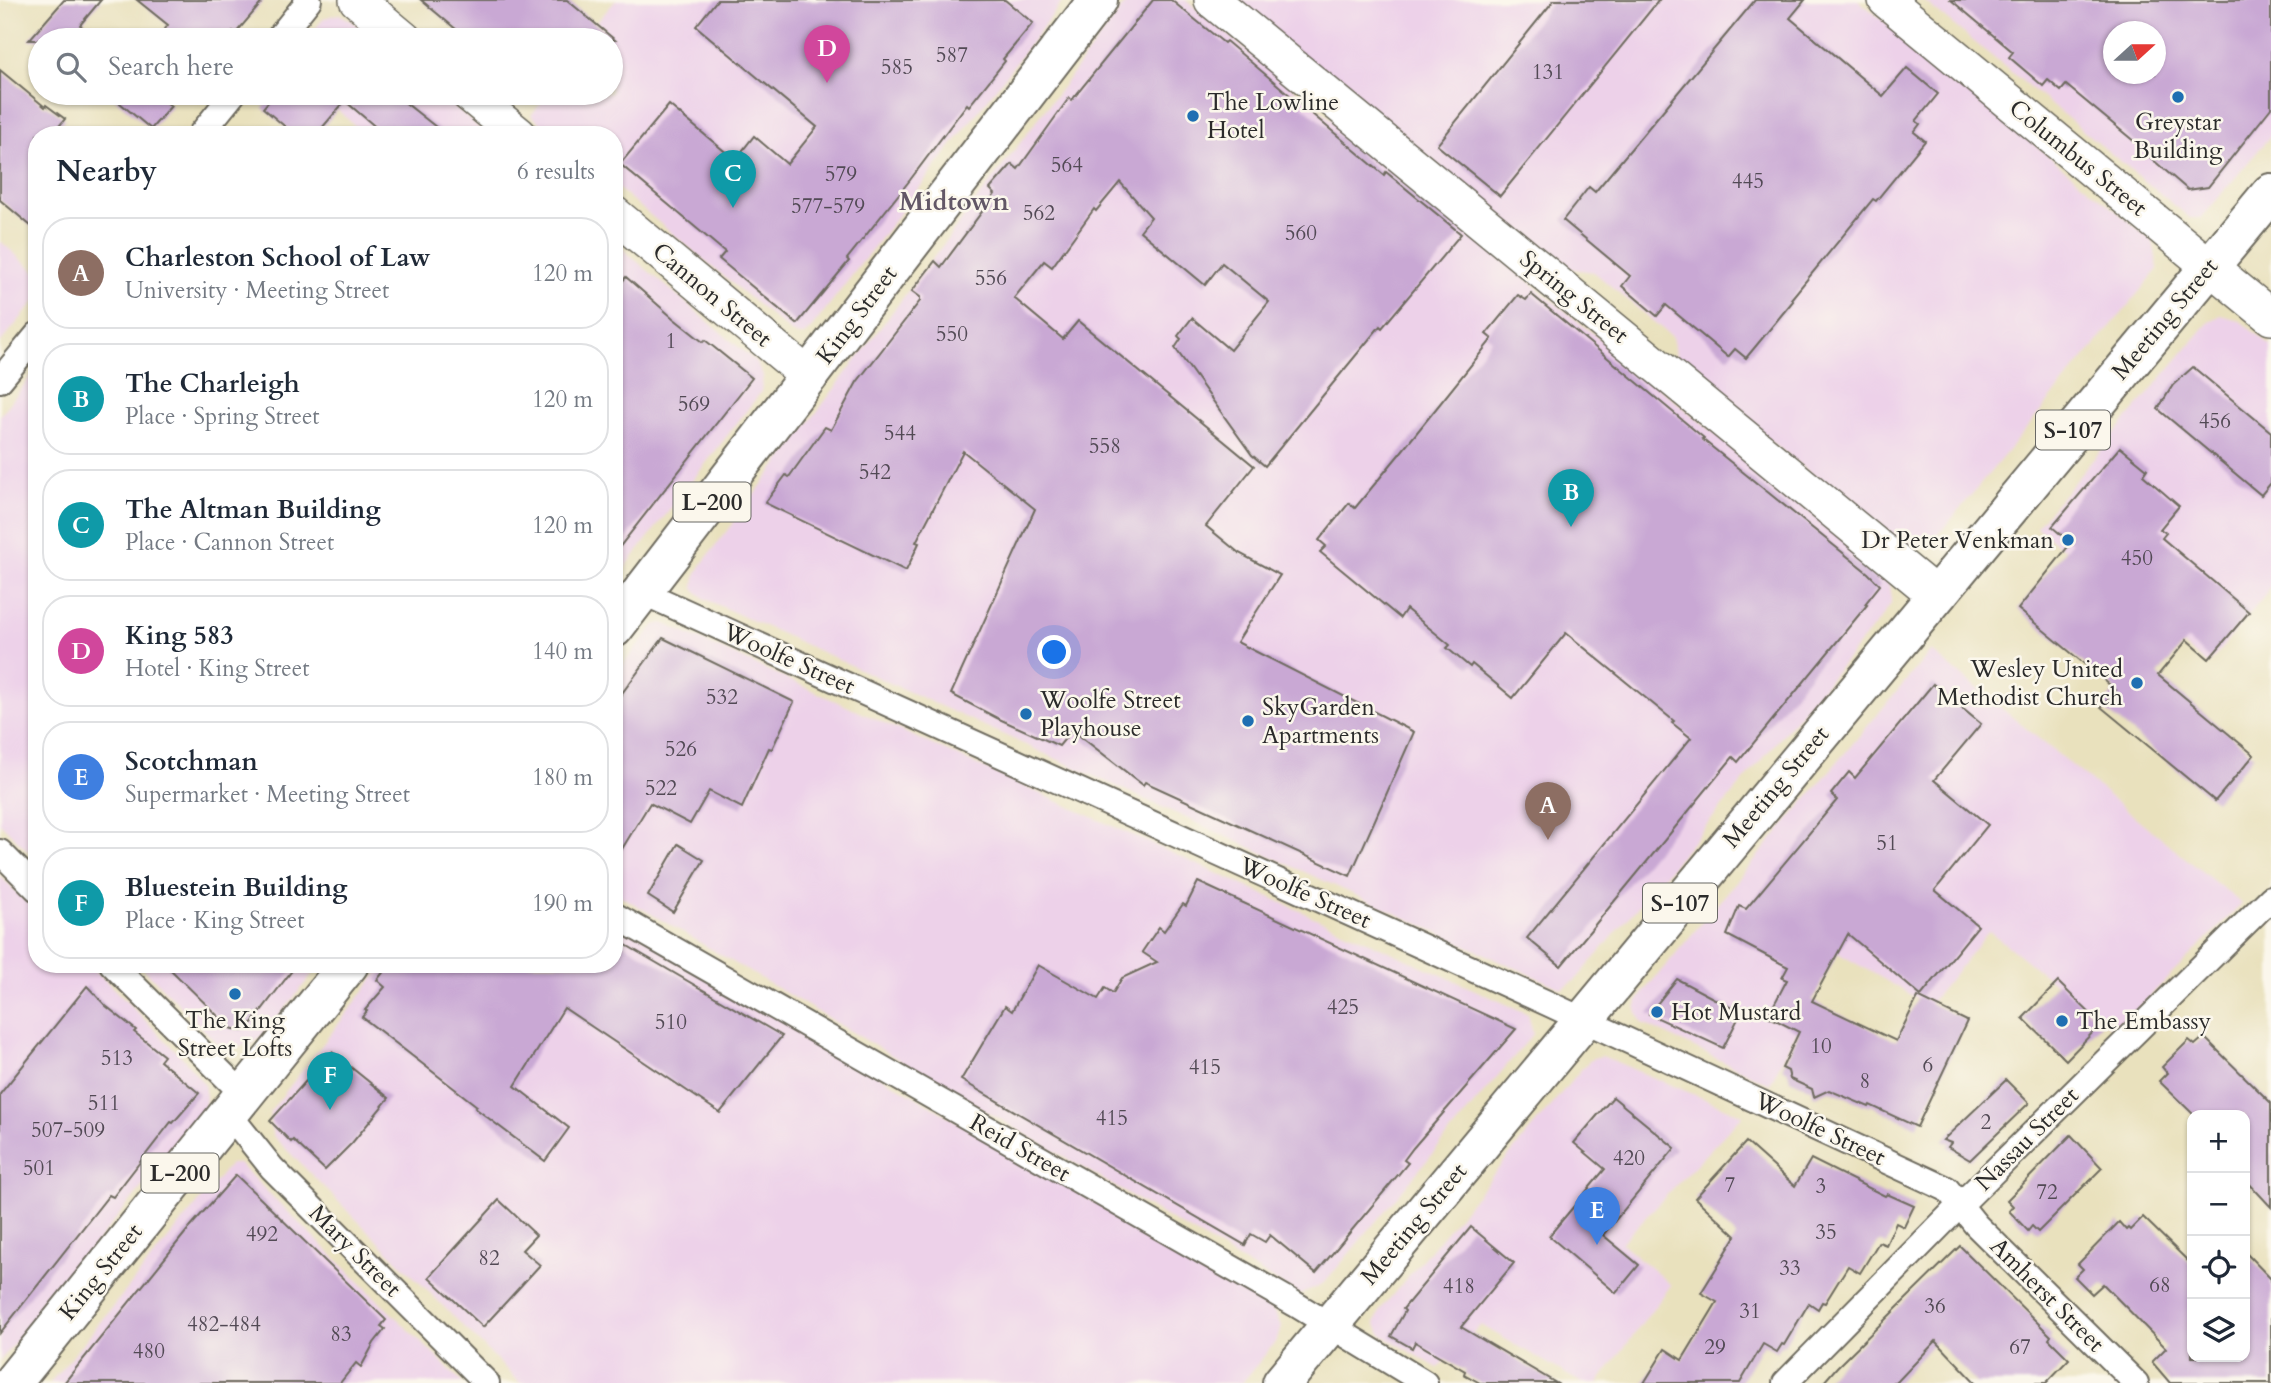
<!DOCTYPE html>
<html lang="en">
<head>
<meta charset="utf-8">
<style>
	body { margin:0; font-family:Cardo,serif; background:#f6f6f7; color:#1f2937 }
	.controls { position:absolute; right:21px; bottom:21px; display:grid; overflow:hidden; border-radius:14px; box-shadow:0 2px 5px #0004 }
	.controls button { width:63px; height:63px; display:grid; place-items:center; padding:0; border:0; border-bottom:2px solid #e0e1e3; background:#fff; color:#1f2937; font:35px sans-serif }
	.compass { position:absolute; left:2103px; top:21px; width:63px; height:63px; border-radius:50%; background:#fff; box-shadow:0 2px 5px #0004; rotate:69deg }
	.you { position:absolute; left:1055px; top:653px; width:24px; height:24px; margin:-18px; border:5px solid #fff; border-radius:50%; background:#1a73e8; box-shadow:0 0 0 10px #1a73e833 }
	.badge { display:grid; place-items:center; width:46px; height:46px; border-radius:50%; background:#1f6fb2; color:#fff; font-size:23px; font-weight:700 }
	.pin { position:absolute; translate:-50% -58px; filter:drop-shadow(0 2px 4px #0008) }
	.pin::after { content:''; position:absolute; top:37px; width:24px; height:21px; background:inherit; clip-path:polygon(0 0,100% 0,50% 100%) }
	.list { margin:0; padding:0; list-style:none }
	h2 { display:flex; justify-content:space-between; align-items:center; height:91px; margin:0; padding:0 28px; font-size:30px }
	h2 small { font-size:23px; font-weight:400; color:#747a83 }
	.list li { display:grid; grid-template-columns:46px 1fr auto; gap:21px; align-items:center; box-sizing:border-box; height:112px; margin:0 14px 14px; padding:0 14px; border:2px solid #e0e1e3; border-radius:28px }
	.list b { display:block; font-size:26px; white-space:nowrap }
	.list p { margin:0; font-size:23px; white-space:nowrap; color:#747a83 }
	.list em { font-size:23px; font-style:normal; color:#747a83 }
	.icon { flex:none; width:38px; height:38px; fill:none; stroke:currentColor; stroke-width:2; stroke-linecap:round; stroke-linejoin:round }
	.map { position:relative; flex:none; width:2271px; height:1383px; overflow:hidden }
	.search { position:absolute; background:#fff; box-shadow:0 2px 5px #0004; left:28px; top:28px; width:595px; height:77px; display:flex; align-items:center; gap:18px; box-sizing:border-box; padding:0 24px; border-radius:38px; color:#747a83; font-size:26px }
	.panel { position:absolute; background:#fff; box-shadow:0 2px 5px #0004; left:28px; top:126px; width:595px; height:847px; border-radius:28px }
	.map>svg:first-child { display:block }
	.built { fill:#edd1e9; fill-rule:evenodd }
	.building { fill:#c9a8d4; fill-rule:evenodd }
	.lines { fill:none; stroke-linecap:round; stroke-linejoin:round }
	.street-casing { stroke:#6e6b5e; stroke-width:28 }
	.secondary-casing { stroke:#6e6b5e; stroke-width:38 }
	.primary-casing { stroke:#6e6b5e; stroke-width:42 }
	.street { stroke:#fff; stroke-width:24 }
	.secondary { stroke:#fff; stroke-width:35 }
	.primary { stroke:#fff; stroke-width:38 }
	.poi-dot { fill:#1f6fb2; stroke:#fbf7ec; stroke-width:2.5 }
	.labels { text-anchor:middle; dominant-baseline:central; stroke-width:5; stroke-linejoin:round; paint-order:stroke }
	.number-label { font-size:21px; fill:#524a55 }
	.shield { fill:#fbf7ec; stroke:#696865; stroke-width:2 }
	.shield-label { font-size:23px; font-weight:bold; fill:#2b2b2b }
	.poi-label { font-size:24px; fill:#2b2b2b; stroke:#fbf7ec; text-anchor:start }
	.street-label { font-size:24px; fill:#2b2b2b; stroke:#fbf7ec }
	.neighbourhood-label { font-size:26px; font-weight:bold; fill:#625766; stroke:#fbf7ec }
</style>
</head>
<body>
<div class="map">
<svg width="2271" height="1383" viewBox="0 0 2271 1383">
	<rect width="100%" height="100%" fill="#fbf7ec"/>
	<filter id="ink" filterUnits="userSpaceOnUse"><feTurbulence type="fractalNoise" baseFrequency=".0143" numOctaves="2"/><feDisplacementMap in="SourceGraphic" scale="14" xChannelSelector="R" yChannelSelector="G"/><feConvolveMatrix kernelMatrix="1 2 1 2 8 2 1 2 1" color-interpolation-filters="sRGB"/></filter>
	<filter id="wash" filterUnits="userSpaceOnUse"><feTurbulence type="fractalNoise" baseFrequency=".00686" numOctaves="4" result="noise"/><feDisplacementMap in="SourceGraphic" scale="28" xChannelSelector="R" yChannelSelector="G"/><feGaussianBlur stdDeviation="1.57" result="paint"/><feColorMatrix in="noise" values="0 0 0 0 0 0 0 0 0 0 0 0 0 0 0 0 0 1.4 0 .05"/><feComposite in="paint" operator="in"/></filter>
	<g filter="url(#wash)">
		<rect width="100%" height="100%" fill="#e9e1bd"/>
		<!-- built -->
		<g class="built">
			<path d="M616,0H1064L810,330L804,335H795L788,330L614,185V135H554L531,115L550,93H611V40H594L604,29L597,22Z"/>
			<path d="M1128,0H1186L1880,569L1890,586L1891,603L1882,617L1576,980L1562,989L705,599L694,589L695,577L702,564Z"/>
			<path d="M1231,0H1858L2153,241L2158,269L1931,544L1909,551L1679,369L1672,337L1594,272L1560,267Z"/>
			<path d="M1923,0H2271V135L2205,214L2200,218H2190ZM2114,32H2156V74H2114Z"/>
			<path d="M339,14L354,22L376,40H306L324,18Z"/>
			<path d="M319,93H438L488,135H365Z"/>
			<path d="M0,241L37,273V299L0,343Z"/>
			<path d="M614,242L755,361L763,375L761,392L614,582Z"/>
			<path d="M2221,315L2239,320L2271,346V588L2208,665L2036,527L2209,322Z"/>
			<path d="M31,376L37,380V860L0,823V416Z"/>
			<path d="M663,623L1528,1014L1533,1034L1326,1281L1318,1287L1299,1295L614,892V676L655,625Z"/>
			<path d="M1931,651L2242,904L2115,1031L1989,931L1929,1005L1836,952L1770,1084L1642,1023L1636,1010L1637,1002L1645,990Z"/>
			<path d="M0,876L37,912V964H89L184,1059L204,1084L206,1097L204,1111L0,1361Z"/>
			<path d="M614,919L1263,1302L1275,1313L1281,1327L1277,1340L1242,1383H520L274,1137L270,1125V1112L385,964H614Z"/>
			<path d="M139,964H320L267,1032L252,1044L232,1048L220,1046Z"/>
			<path d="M1602,1056L1743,1115L1621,1243L1671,1285L1598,1383H1582L1481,1325L1438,1368L1382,1335L1375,1323L1381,1309L1584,1066L1593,1058Z"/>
			<path d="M230,1164H239L463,1383H50Z"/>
		</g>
		<g id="blocks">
			<!-- building -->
			<g class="building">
				<path d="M64,0H101L80,25L97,40H29Z"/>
				<path d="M137,0H264L236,33L233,31L225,40H157L168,25Z"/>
				<path d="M421,0H567L615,40H469Z"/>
				<path d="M717,0H1005L1033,23L1003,59L1005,61L969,106L967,104L910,180L847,259L849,261L797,324L719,259L725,252L620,164L669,105L735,160L754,136L787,164L817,127L696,26Z"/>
				<path d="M1153,0H1171L1224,43L1226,41L1384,175L1386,172L1461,234L1382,328L1380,326L1265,466L1252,455L1175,348L1181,339L1178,336L1192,318L1230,350L1269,302L1222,263L1205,285L1140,231L1151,217L1120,182L1096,211L1094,209L1052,267L1044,261L1014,298L1063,339L1078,321L1254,466L1206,526L1239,553L1280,575L1237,642L1414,732L1350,876L1145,782L1143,785L1072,730L1059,746L997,718L951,694L1035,509L963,451L916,542L919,543L906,571L765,503L786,475L789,477L825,427L831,430L857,382L920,301V297L912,291L935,261L941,267L995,194L990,189L1012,164L1018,169L1069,98L1072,100Z"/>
				<path d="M1554,0H1659L1500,196L1437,145Z"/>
				<path d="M1755,0H1805L1790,18L1883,96L1907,68L1938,94L1916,121L1920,124L1914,132L1925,141L1876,201L1873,199L1791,299L1793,301L1746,358L1735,349L1728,357L1666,305L1657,316L1622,286L1630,276L1563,220L1589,187L1595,192Z"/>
				<path d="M1951,0H2271V108L2208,187L2188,190L2145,153L2147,152L2066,85L2061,91L2048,80L2043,86L2009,57L2013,52ZM2113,32H2155V74H2113Z"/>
				<path d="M0,70L45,107L46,105L65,119L52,135H37V231L0,200Z"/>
				<path d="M108,93H155L171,106L151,129Z"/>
				<path d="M276,93H393L446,135H385L345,101L316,135H295L263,108Z"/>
				<path d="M626,277L673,318L703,342L705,340L752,378L614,554V291Z"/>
				<path d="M1531,294L1704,438L1702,439L1868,573L1880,585L1865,604L1867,605L1738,762L1733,757L1561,966L1527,938L1691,738L1672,723L1674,721L1566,633L1513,698L1472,664L1470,667L1447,648L1450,645L1406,609L1400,618L1320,552L1326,546L1319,540L1349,503L1355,508L1402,451L1492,339L1486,334L1518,295L1526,300Z"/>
				<path d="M2193,367L2271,432V483L2261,495L2158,409L2173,385Z"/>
				<path d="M2120,447L2147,469L2143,475L2179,506L2160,529L2166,533L2162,538L2249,612L2209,659L2187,640L2158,675L2254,755L2215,801L2101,707L2116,690L2018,609L2071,543L2052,527Z"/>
				<path d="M663,638L794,702L772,749L769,748L742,808L709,791L690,824L650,803L614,862V704Z"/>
				<path d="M1933,684L1981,724L1934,780L1988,825L1935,890L1978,926L1921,996L1848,934L1812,1001L1896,1041L1918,997L1967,1021L1917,1127L1870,1105L1869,1107L1829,1090L1814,1097L1812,1089L1790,1079L1788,1071L1782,1068L1799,1032L1768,1016L1787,980L1782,978L1788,967L1727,935L1739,906L1746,909L1837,800L1831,794L1849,772L1855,778Z"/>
				<path d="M678,844L704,860L673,912L648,896Z"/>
				<path d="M1198,882L1516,1029L1413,1148L1404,1160L1408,1163L1316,1273L1270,1235L1265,1242L1251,1234L1245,1245L961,1080L1005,1006L1012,1011L1038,965L1098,999L1105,988L1113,993L1122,978L1157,962L1142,952L1159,927L1164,931L1183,904L1186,906Z"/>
				<path d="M614,938L782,1036L720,1113L564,1008L515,1086L569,1128L545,1161L475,1108L477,1106L362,1017L367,1011L365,1010L385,987L377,980L390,964H614Z"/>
				<path d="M165,964H297L251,1024L242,1031L230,1028Z"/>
				<path d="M1677,979L1741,1013L1723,1048L1649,1014Z"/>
				<path d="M2058,982L2101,1024L2066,1060L2023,1018Z"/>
				<path d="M87,986L106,1006L136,1030L134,1032L164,1056L160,1061L199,1093L173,1123L171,1122L113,1197L109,1195L0,1333V1094Z"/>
				<path d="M2204,1037L2271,1103V1207L2245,1179V1115H2194L2159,1081L2167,1073L2162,1067L2189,1040L2195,1045Z"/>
				<path d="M332,1052L389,1098L352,1143L325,1170L293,1140L291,1142L270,1121Z"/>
				<path d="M2006,1080L2029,1103L1970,1160L1948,1147L1951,1143L1943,1140Z"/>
				<path d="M1613,1097L1675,1148L1603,1235L1639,1265L1616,1293L1549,1236L1605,1169L1574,1143Z"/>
				<path d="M2071,1135L2102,1168L2038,1232L2032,1226L2028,1231L2009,1211L2013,1206L2007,1200Z"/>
				<path d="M1746,1142L1795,1186L1811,1159L1885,1196L1887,1194L1914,1206L1904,1227L1896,1223L1886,1245L1879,1242L1860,1273L1848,1266L1825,1303L1822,1302L1818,1309L1809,1303L1784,1345L1782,1344L1777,1352L1763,1344L1740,1383H1644L1665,1349L1682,1360L1717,1302L1701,1293L1736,1236L1695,1198Z"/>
				<path d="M236,1175L386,1320L381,1326L385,1329L374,1343L361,1367L356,1363L340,1383H64L190,1227Z"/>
				<path d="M499,1200L536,1235L522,1250L540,1265L483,1327L429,1277Z"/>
				<path d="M2143,1217L2192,1265V1357H2245V1252L2271,1279V1383H2170L2152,1362L2166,1348L2103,1284L2092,1294L2075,1277L2083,1269L2078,1264L2119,1222L2126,1230L2128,1228L2130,1230Z"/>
				<path d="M1471,1227L1514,1263L1461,1327L1556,1383H1480L1464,1374L1465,1371L1415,1342L1412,1348L1391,1336L1405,1311L1403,1309Z"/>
				<path d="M1960,1246L2051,1336L2049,1339L2069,1359L2046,1383H1976L1936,1341L1896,1383H1823L1837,1367Z"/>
			</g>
		</g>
	</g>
	<g filter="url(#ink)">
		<use href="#blocks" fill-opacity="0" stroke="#6e6b5e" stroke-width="2"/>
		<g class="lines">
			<!-- street casing -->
			<g class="street-casing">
				<g id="street">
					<path d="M277,40L309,0"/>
					<path d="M200,135L234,93"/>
					<path d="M0,380L37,335"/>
					<path d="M642,592L1547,1003L1947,1189L1976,1225L2136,1383"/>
					<path d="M0,852L37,889"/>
					<path d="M614,915L1295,1304L1425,1383"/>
					<path d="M112,964L243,1094"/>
					<path d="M228,1113L272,1168L487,1383"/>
					<path d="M1785,1383L1960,1205L2271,898"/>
				</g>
			</g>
			<!-- secondary casing -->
			<g class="secondary-casing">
				<g id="secondary">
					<path d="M357,0L405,40"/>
					<path d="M1212,0L1936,595"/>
					<path d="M1886,0L2271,317"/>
					<path d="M468,93L519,135"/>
					<path d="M614,214L810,377"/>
				</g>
			</g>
			<!-- primary casing -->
			<g class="primary-casing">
				<g id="primary">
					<path d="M614,628L1098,0"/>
					<path d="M12,1383L349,964"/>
					<path d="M1282,1383L2271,193"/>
				</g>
			</g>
			<!-- street -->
			<use href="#street" class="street"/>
			<!-- secondary -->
			<use href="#secondary" class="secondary"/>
			<!-- primary -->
			<use href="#primary" class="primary"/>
		</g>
	</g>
	<!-- markers -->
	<g class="poi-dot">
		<circle cx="2178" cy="97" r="7"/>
		<circle cx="1193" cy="116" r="7"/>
		<circle cx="2068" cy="540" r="7"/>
		<circle cx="2137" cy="683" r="7"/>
		<circle cx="1026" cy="714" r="7"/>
		<circle cx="1248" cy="721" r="7"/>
		<circle cx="235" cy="994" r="7"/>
		<circle cx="1657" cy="1012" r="7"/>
		<circle cx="2062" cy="1021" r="7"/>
	</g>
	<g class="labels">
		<!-- number labels -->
		<g class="number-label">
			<text x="952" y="55">587</text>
			<text x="897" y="67">585</text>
			<text x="1548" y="72">131</text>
			<text x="1067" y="165">564</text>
			<text x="841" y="174">579</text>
			<text x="1748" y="181">445</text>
			<text x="828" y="206">577-579</text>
			<text x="1039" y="213">562</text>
			<text x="1301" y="233">560</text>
			<text x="991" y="278">556</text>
			<text x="952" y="334">550</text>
			<text x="671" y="341">1</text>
			<text x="694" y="404">569</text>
			<text x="2215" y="421">456</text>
			<text x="900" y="433">544</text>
			<text x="1105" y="446">558</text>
			<text x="875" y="472">542</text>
			<text x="2137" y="558">450</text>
			<text x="722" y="697">532</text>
			<text x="681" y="749">526</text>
			<text x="661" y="788">522</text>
			<text x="1887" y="843">51</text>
			<text x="1343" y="1007">425</text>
			<text x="671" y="1022">510</text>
			<text x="1821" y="1046">10</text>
			<text x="117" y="1058">513</text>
			<text x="1928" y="1065">6</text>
			<text x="1205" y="1067">415</text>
			<text x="1865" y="1081">8</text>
			<text x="104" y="1103">511</text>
			<text x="1112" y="1118">415</text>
			<text x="1986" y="1122">2</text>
			<text x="68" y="1130">507-509</text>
			<text x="1629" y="1158">420</text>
			<text x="39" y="1168">501</text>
			<text x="1730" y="1185">7</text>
			<text x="1821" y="1186">3</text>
			<text x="2047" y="1192">72</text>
			<text x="1826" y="1232">35</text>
			<text x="262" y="1234">492</text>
			<text x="489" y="1258">82</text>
			<text x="1790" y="1268">33</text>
			<text x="2160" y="1285">68</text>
			<text x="1459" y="1286">418</text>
			<text x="1935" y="1306">36</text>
			<text x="1750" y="1311">31</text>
			<text x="224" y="1324">482-484</text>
			<text x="341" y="1334">83</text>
			<text x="1715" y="1347">29</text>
			<text x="2020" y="1347">67</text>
			<text x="149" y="1351">480</text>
		</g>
		<!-- shield labels -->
		<g class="shield">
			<rect x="2036" y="410.5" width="74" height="39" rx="5"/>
			<rect x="673.5" y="482.5" width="77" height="39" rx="5"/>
			<rect x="1643" y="883.5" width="74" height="39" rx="5"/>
			<rect x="141.5" y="1153.5" width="77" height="39" rx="5"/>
		</g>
		<g class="shield-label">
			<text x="2073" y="430">S-107</text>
			<text x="712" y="502">L-200</text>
			<text x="1680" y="903">S-107</text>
			<text x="180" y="1173">L-200</text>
		</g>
		<!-- poi labels -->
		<g class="poi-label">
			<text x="1207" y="102">The Lowline<tspan x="1207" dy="28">Hotel</tspan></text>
			<text x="2178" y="122" text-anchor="middle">Greystar<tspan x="2178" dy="28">Building</tspan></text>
			<text x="2054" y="540" text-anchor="end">Dr Peter Venkman</text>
			<text x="2123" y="669" text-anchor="end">Wesley United<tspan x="2123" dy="28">Methodist Church</tspan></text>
			<text x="1040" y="700">Woolfe Street<tspan x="1040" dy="28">Playhouse</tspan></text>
			<text x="1262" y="707">SkyGarden<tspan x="1262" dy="28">Apartments</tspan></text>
			<text x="1671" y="1012">Hot Mustard</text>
			<text x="235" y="1020" text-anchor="middle">The King<tspan x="235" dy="28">Street Lofts</tspan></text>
			<text x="2076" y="1021">The Embassy</text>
		</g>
		<!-- street labels -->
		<g class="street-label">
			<text transform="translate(2078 158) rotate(39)">Columbus Street</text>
			<text transform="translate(712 295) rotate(40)">Cannon Street</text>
			<text transform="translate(1574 297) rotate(39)">Spring Street</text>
			<text transform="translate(857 315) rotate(-53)">King Street</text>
			<text transform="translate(2165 319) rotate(-50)">Meeting Street</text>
			<text transform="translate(789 659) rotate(24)">Woolfe Street</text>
			<text transform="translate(1776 787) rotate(-50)">Meeting Street</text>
			<text transform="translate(1305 893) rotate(24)">Woolfe Street</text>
			<text transform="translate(1820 1129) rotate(25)">Woolfe Street</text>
			<text transform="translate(2027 1139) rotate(-45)">Nassau Street</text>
			<text transform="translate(1020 1148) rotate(30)">Reid Street</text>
			<text transform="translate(1414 1224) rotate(-50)">Meeting Street</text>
			<text transform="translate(355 1251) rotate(45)">Mary Street</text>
			<text transform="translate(101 1272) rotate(-51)">King Street</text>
			<text transform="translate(2047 1295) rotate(45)">Amherst Street</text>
		</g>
		<!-- neighbourhood labels -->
		<g class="neighbourhood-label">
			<text x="954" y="201">Midtown</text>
		</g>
	</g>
</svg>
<div class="controls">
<button>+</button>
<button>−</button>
<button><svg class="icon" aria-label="locate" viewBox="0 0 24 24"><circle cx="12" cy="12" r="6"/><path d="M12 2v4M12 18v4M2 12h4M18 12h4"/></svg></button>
<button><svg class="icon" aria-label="layers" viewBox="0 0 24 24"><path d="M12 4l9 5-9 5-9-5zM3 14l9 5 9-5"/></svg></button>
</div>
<svg class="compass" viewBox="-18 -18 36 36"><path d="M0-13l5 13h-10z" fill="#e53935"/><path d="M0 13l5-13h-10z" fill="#747a83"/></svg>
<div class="you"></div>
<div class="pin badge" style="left:1548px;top:840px;background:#8d6e63">A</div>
<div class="pin badge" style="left:1571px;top:527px;background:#0f9aa8">B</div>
<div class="pin badge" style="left:733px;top:208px;background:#0f9aa8">C</div>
<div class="pin badge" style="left:827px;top:83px;background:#d1479c">D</div>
<div class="pin badge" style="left:1597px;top:1245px;background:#3f7fe0">E</div>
<div class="pin badge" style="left:330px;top:1110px;background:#0f9aa8">F</div>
<div class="search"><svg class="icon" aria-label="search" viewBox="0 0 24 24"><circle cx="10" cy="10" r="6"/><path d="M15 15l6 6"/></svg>Search here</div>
<section class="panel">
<h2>Nearby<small>6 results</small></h2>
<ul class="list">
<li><span class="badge" style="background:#8d6e63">A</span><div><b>Charleston School of Law</b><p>University · Meeting Street</p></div><em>120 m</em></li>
<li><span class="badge" style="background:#0f9aa8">B</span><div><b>The Charleigh</b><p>Place · Spring Street</p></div><em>120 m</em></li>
<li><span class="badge" style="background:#0f9aa8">C</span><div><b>The Altman Building</b><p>Place · Cannon Street</p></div><em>120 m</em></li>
<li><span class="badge" style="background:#d1479c">D</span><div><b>King 583</b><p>Hotel · King Street</p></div><em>140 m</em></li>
<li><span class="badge" style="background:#3f7fe0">E</span><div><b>Scotchman</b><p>Supermarket · Meeting Street</p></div><em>180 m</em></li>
<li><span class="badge" style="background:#0f9aa8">F</span><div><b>Bluestein Building</b><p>Place · King Street</p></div><em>190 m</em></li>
</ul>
</section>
</div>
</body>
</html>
